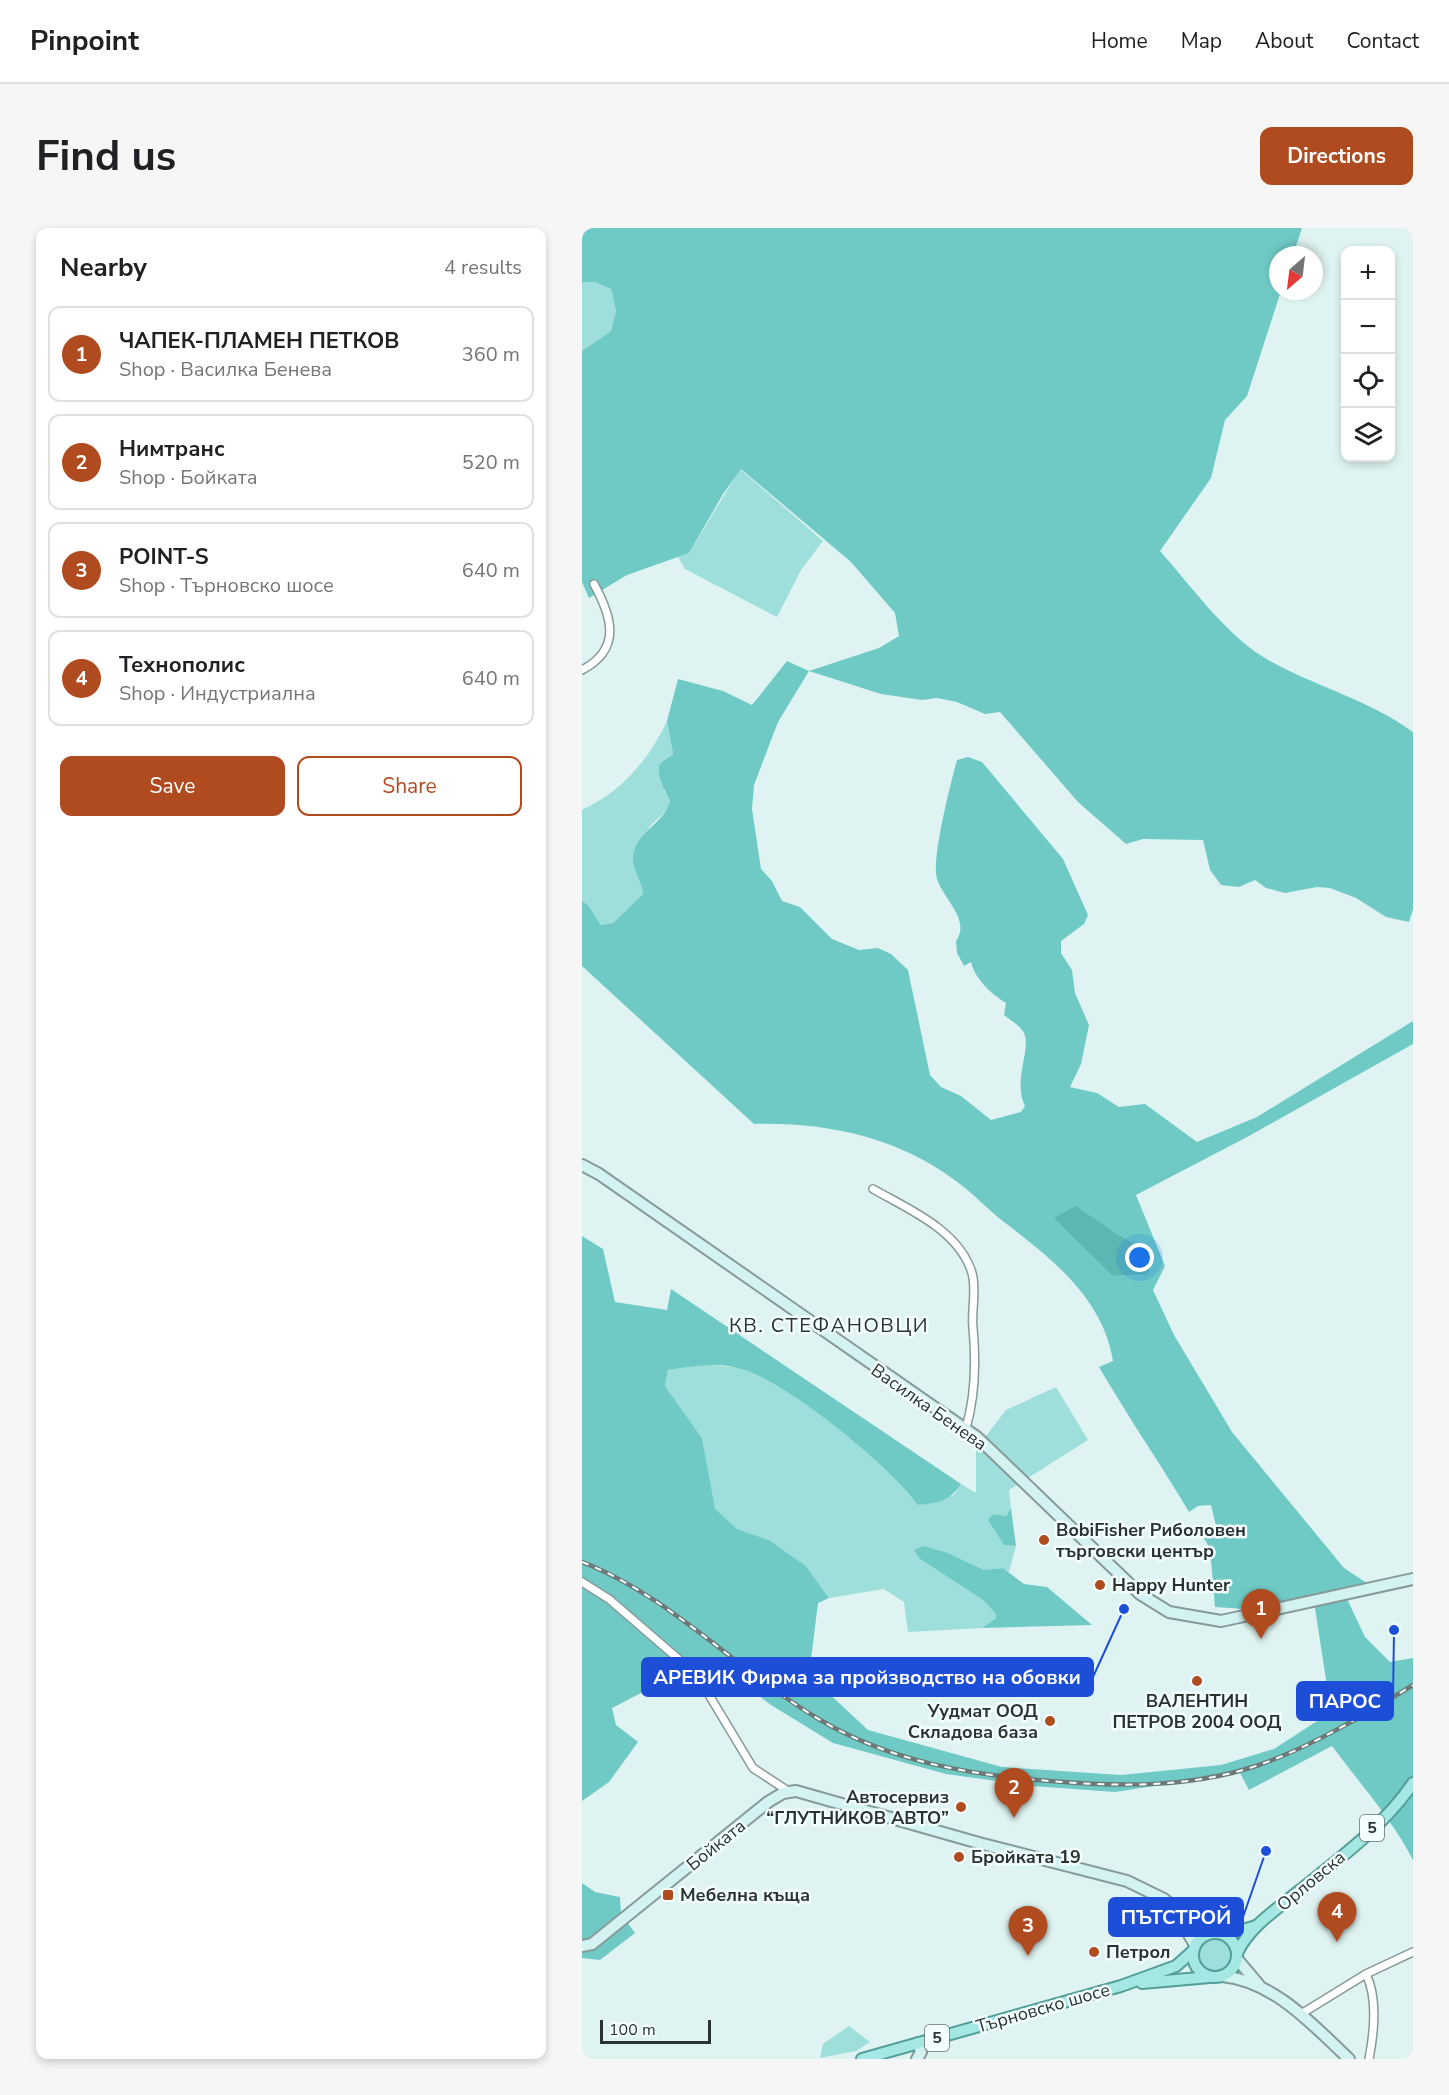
<!DOCTYPE html>
<html lang="en">
<head>
<meta charset="utf-8">
<style>
	body { margin:0; font-family:"Nunito Sans",sans-serif; background:#f6f6f6; color:#202124 }
	.controls { position:absolute; right:18px; top:18px; display:grid; overflow:hidden; border-radius:12px; box-shadow:0 3px 9px #0003 }
	.controls button { width:54px; height:54px; display:grid; place-items:center; padding:0; border:0; border-bottom:2px solid #e0e0e0; background:#fff; color:#202124; font:30px sans-serif }
	.compass { position:absolute; left:687px; top:18px; width:54px; height:54px; border-radius:50%; background:#fff; box-shadow:0 3px 9px #0003; rotate:208deg }
	.scale { position:absolute; left:18px; bottom:15px; width:111px; box-sizing:border-box; padding-left:6px; border:3px solid #2b3332; border-top:0; font-size:16px; line-height:21px; white-space:nowrap; color:#2b3332; -webkit-text-stroke:4px #f3fffe; paint-order:stroke }
	.you { position:absolute; left:558px; top:1030px; width:21px; height:21px; margin:-15px; border:4px solid #fff; border-radius:50%; background:#1a73e8; box-shadow:0 0 0 9px #1a73e833 }
	.badge { display:grid; place-items:center; width:39px; height:39px; border-radius:50%; background:#b04a1f; color:#fff; font-size:20px; font-weight:700 }
	.pin { position:absolute; translate:-50% -50px; filter:drop-shadow(0 2px 3px #0008) }
	.pin::after { content:''; position:absolute; top:32px; width:21px; height:18px; background:inherit; clip-path:polygon(0 0,100% 0,50% 100%) }
	.list { margin:0; padding:0; list-style:none }
	h2 { display:flex; justify-content:space-between; align-items:center; height:78px; margin:0; padding:0 24px; font-size:26px }
	h2 small { font-size:20px; font-weight:400; color:#757577 }
	.list li { display:grid; grid-template-columns:39px 1fr auto; gap:18px; align-items:center; box-sizing:border-box; height:96px; margin:0 12px 12px; padding:0 12px; border:2px solid #e0e0e0; border-radius:12px }
	.list b { display:block; font-size:22px; white-space:nowrap }
	.list p { margin:0; font-size:20px; white-space:nowrap; color:#757577 }
	.list em { font-size:20px; font-style:normal; color:#757577 }
	.actions { display:flex; gap:12px; padding:18px 24px }
	.actions a { flex:1; padding:14px 0; border:2px solid #b04a1f; border-radius:12px; text-align:center; font-size:21px; color:#b04a1f }
	.actions .main { background:#b04a1f; color:#fff }
	.icon { flex:none; width:33px; height:33px; fill:none; stroke:currentColor; stroke-width:2; stroke-linecap:round; stroke-linejoin:round }
	.map { position:relative; flex:none; width:831px; height:1831px; overflow:hidden; border-radius:12px }
	header { display:flex; align-items:center; gap:36px; box-sizing:border-box; height:84px; padding:0 30px; background:#fff; border-bottom:2px solid #e0e0e0 }
	header strong { font-size:28px }
	nav { display:flex; gap:33px; margin-inline-start:auto; font-size:21px }
	.intro { display:flex; align-items:center; justify-content:space-between; box-sizing:border-box; height:144px; padding:0 36px }
	h1 { margin:0; font-size:42px }
	.button { padding:15px 27px; border-radius:12px; background:#b04a1f; color:#fff; font-size:21px; font-weight:700 }
	main { display:flex; gap:36px; padding:0 36px }
	aside { flex:1; background:#fff; border-radius:12px; box-shadow:0 3px 9px #0003 }
	.map>svg:first-child { display:block }
	.green { fill:#9edfdb }
	.forest { fill:#6fcac5; fill-rule:evenodd }
	.water { fill:#5cb7b3 }
	.lines { fill:none; stroke-linecap:round; stroke-linejoin:round }
	.street-casing { stroke:#879a99; stroke-width:10 }
	.secondary-casing { stroke:#879a99; stroke-width:14 }
	.primary-casing { stroke:#539e99; stroke-width:14 }
	.street { stroke:#fff; stroke-width:7 }
	.secondary { stroke:#d2f3f1; stroke-width:10 }
	.primary { stroke:#a4e7e3; stroke-width:10 }
	.rail-casing { stroke:#6d7978; stroke-width:4.5 }
	.rail { stroke:#f3fffe; stroke-width:2; stroke-dasharray:7; stroke-linecap:butt }
	.poi-dot { fill:#b04a1f; stroke:#f3fffe; stroke-width:2 }
	.labels { text-anchor:middle; dominant-baseline:central; stroke-width:5; stroke-linejoin:round; paint-order:stroke }
	.shield { fill:#f3fffe; stroke:#67706f; stroke-width:1.5 }
	.shield-label { font-size:16px; font-weight:bold; fill:#2b3332 }
	.street-label { font-size:18px; fill:#2b3332; stroke:#f3fffe }
	.poi-label { font-size:18px; font-weight:bold; fill:#2b3332; stroke:#f3fffe; text-anchor:start }
	.neighbourhood-label { font-size:20px; letter-spacing:1.5px; fill:#2b3332; stroke:#f3fffe }
	.leader { fill:none; stroke:#1d4ed8; stroke-width:2 }
	.callout-dot { fill:#1d4ed8; stroke:#f3fffe; stroke-width:2 }
	.callout { fill:#1d4ed8; stroke:#1d4ed8; stroke-width:2 }
	.callout-label { font-size:20px; text-anchor:middle; font-weight:bold; fill:#fff }
</style>
</head>
<body>
<header>
<strong>Pinpoint</strong>
<nav><a>Home</a><a>Map</a><a>About</a><a>Contact</a></nav>
</header>
<div class="intro"><h1>Find us</h1><a class="button">Directions</a></div>
<main>
<aside>
<h2>Nearby<small>4 results</small></h2>
<ul class="list">
<li><span class="badge">1</span><div><b>ЧАПЕК-ПЛАМЕН ПЕТКОВ</b><p>Shop · Василка Бенева</p></div><em>360 m</em></li>
<li><span class="badge">2</span><div><b>Нимтранс</b><p>Shop · Бойката</p></div><em>520 m</em></li>
<li><span class="badge">3</span><div><b>POINT-S</b><p>Shop · Търновско шосе</p></div><em>640 m</em></li>
<li><span class="badge">4</span><div><b>Технополис</b><p>Shop · Индустриална</p></div><em>640 m</em></li>
</ul>
<div class="actions"><a class="main">Save</a><a>Share</a></div>
</aside>
<div class="map">
<svg width="831" height="1831" viewBox="0 0 831 1831">
	<rect width="100%" height="100%" fill="#dff4f2"/>
	<!-- green -->
	<g class="green">
		<path d="M0,54H13L29,61L34,83L29,103L0,123Z"/>
		<path d="M158,241L241,313L219,342L195,389L103,341L96,329L107,325Z"/>
		<path d="M85,493L91,526L80,533L82,562L88,573L86,581L68,598L51,635L60,653L61,666L31,695L19,697L6,677L0,673V582C40,563 66,533 85,493Z"/>
		<path d="M121,1136C134,1138 150,1138 163,1141C208,1155 307,1239 336,1277L372,1267L379,1256L394,1265V1221L424,1182L474,1159L506,1212L427,1262L429,1280L424,1288L411,1286L422,1317L434,1318L427,1344L421,1340L402,1342L366,1325L342,1318L338,1331L401,1372L414,1386V1390L400,1400L326,1404L322,1374L302,1361L247,1370L224,1338L187,1312L155,1301L132,1281L120,1210L83,1158L86,1142Z"/>
		<circle cx="633" cy="1727" r="17"/>
		<path d="M267,1798L288,1814L274,1823L238,1830L241,1816Z"/>
	</g>
	<!-- forest -->
	<g class="forest">
		<path d="M0,0H720L711,27H696V63H699L665,168L643,192L629,250L578,323C610,359 646,410 688,433C735,459 787,472 831,504V681L827,694L804,689L774,670L748,660L735,659L703,665L684,660L673,652L657,659L639,657L628,642L621,612L561,611L544,616L496,574L418,484L403,486L375,474L355,470L340,472L299,466L227,443L196,494L172,557L170,581L179,641L190,653L200,673L218,679L250,711L277,722L296,720L309,726L326,742L348,847L359,859L379,868L409,892L439,884L443,878C430,852 451,819 441,803C437,797 428,792 422,787L424,775C409,766 393,751 389,734L382,738L375,725L374,713C389,692 362,672 355,651C349,631 369,554 375,532L386,529L400,534L481,631L506,687L502,696L479,713V725L490,742L493,765L507,797L499,836L488,859L515,865L537,879L563,876L615,914L675,889L831,793V816L667,908L554,967L583,1038L571,1062L592,1107L650,1204L762,1340L788,1357L765,1371L783,1409L808,1434L831,1430V1632C810,1591 778,1556 750,1518L667,1562L658,1545L533,1564L450,1558L364,1546L251,1515L189,1477L126,1429C111,1445 97,1449 77,1457C61,1463 46,1472 30,1480L34,1497L56,1514L27,1554L0,1573V1008L21,1021L33,1074L85,1082L89,1061L379,1256C368,1273 356,1275 336,1277C307,1238 209,1157 163,1142C138,1133 111,1138 86,1142L83,1158L120,1210L133,1281L155,1301L187,1312L224,1338L247,1370L236,1375L227,1447L286,1502L420,1539L539,1547L639,1537L692,1521L749,1484L731,1367L662,1381L633,1379L628,1320L621,1309L634,1298L629,1277L616,1278L607,1284C578,1235 546,1189 517,1139L531,1133C521,1070 469,1030 422,994C405,981 391,965 374,953C315,909 244,894 172,896L0,738V673L6,677L19,697L31,695L61,666C60,654 52,644 51,633C50,605 83,596 88,573C84,565 72,543 79,535C82,531 88,529 91,526L85,493L96,451L141,463L170,477L205,433L227,443L297,420L317,408L313,385L269,334L159,241L141,266L107,325L45,347L7,370L0,354V123L29,103L34,83L29,61L13,54H0ZM530,1003L557,1018L560,1039L565,1047L531,1048Z"/>
		<path d="M429,1280L434,1318L422,1317L406,1292L411,1286L424,1288Z"/>
		<path d="M342,1318L366,1325L402,1342L421,1340L442,1356L465,1359L510,1397L400,1400L414,1390V1386L401,1372L338,1331L332,1322Z"/>
		<path d="M0,1655L13,1664L38,1669L39,1686L53,1705L18,1732L0,1730Z"/>
	</g>
	<!-- water -->
	<path class="water" d="M494,978L530,1003L557,1018L560,1039L568,1041L565,1047L531,1048L472,990Z"/>
	<g class="lines">
		<!-- street casing -->
		<g class="street-casing">
			<g id="street">
				<path d="M0,442C40,421 30,389 12,356"/>
				<path d="M291,961C326,981 377,1002 390,1045C395,1063 389,1082 391,1100C394,1132 393,1169 384,1200"/>
				<path d="M0,1354L27,1371L115,1447L171,1540L206,1563"/>
				<path d="M784,1746C796,1770 792,1805 787,1831"/>
				<path d="M719,1786L784,1746L831,1724"/>
			</g>
		</g>
		<!-- secondary casing -->
		<g class="secondary-casing">
			<g id="secondary">
				<path d="M0,937L17,946L395,1209L558,1366L587,1384L639,1393L831,1351"/>
				<path d="M595,1686L613,1717"/>
				<path d="M0,1718L10,1716L186,1574L201,1565L214,1563L397,1615L545,1653L582,1671L624,1707"/>
				<path d="M655,1731L677,1757"/>
				<path d="M640,1748C692,1753 731,1797 767,1831"/>
				<path d="M335,1831L339,1824L336,1815"/>
			</g>
		</g>
		<!-- primary casing -->
		<g class="primary-casing">
			<g id="primary">
				<circle cx="633" cy="1727" r="22"/>
				<path d="M637,1705L654,1704L674,1698"/>
				<path d="M655,1725C668,1698 694,1682 717,1663C757,1631 802,1598 831,1555"/>
				<path d="M560,1755L628,1749"/>
				<path d="M280,1831L539,1758L594,1738L611,1723"/>
			</g>
		</g>
		<!-- street -->
		<use href="#street" class="street"/>
		<!-- secondary -->
		<use href="#secondary" class="secondary"/>
		<!-- primary -->
		<use href="#primary" class="primary"/>
		<!-- rail casing -->
		<g class="rail-casing">
			<path id="rail" d="M0,1334C87,1367 159,1446 240,1493C310,1534 389,1547 468,1553C539,1559 609,1560 677,1537C731,1518 782,1487 831,1457"/>
		</g>
		<!-- rail -->
		<use href="#rail" class="rail"/>
	</g>
	<!-- markers -->
	<g class="poi-dot">
		<circle cx="462" cy="1312" r="6"/>
		<circle cx="518" cy="1357" r="6"/>
		<circle cx="615" cy="1453" r="6"/>
		<circle cx="468" cy="1493" r="6"/>
		<circle cx="379" cy="1579" r="6"/>
		<circle cx="377" cy="1629" r="6"/>
		<rect x="80" y="1661" width="12" height="12" rx="3"/>
		<circle cx="512" cy="1724" r="6"/>
	</g>
	<g class="labels">
		<!-- shield labels -->
		<g class="shield">
			<rect x="778" y="1587" width="24" height="26" rx="4.5"/>
			<rect x="343" y="1797" width="24" height="26" rx="4.5"/>
		</g>
		<g class="shield-label">
			<text x="790" y="1600">5</text>
			<text x="355" y="1810">5</text>
		</g>
		<!-- street labels -->
		<g class="street-label">
			<text transform="translate(347 1179) rotate(35)">Василка Бенева</text>
			<text transform="translate(134 1617) rotate(-39)">Бойката</text>
			<text transform="translate(729 1653) rotate(-40)">Орловска</text>
			<text transform="translate(461 1780) rotate(-16)">Търновско шосе</text>
		</g>
		<!-- poi labels -->
		<g class="poi-label">
			<text x="474" y="1302">BobiFisher Риболовен<tspan x="474" dy="21">търговски център</tspan></text>
			<text x="530" y="1357">Happy Hunter</text>
			<text x="615" y="1473" text-anchor="middle">ВАЛЕНТИН<tspan x="615" dy="21">ПЕТРОВ 2004 ООД</tspan></text>
			<text x="456" y="1483" text-anchor="end">Уудмат ООД<tspan x="456" dy="21">Складова база</tspan></text>
			<text x="367" y="1569" text-anchor="end">Автосервиз<tspan x="367" dy="21">“ГЛУТНИКОВ АВТО”</tspan></text>
			<text x="389" y="1629">Бройката 19</text>
			<text x="98" y="1667">Мебелна къща</text>
			<text x="524" y="1724">Петрол</text>
		</g>
		<!-- neighbourhood labels -->
		<g class="neighbourhood-label">
			<text x="247" y="1097">КВ. СТЕФАНОВЦИ</text>
		</g>
	</g>
	<!-- callouts -->
	<path class="leader" d="M542 1381L511 1449M812 1402L811 1473M684 1623L661 1689"/>
	<g class="callout-dot">
		<circle cx="542" cy="1381" r="6"/>
		<circle cx="812" cy="1402" r="6"/>
		<circle cx="684" cy="1623" r="6"/>
	</g>
	<g class="callout">
		<rect x="60" y="1430" width="451" height="38" rx="6"/>
		<rect x="715" y="1454" width="96" height="38" rx="6"/>
		<rect x="527" y="1670" width="134" height="38" rx="6"/>
	</g>
	<g class="callout-label">
		<text x="285" y="1456">АРЕВИК Фирма за пройзводство на обовки</text>
		<text x="763" y="1480">ПАРОС</text>
		<text x="594" y="1696">ПЪТСТРОЙ</text>
	</g>
</svg>
<div class="controls">
<button>+</button>
<button>−</button>
<button><svg class="icon" aria-label="locate" viewBox="0 0 24 24"><circle cx="12" cy="12" r="6"/><path d="M12 2v4M12 18v4M2 12h4M18 12h4"/></svg></button>
<button><svg class="icon" aria-label="layers" viewBox="0 0 24 24"><path d="M12 4l9 5-9 5-9-5zM3 14l9 5 9-5"/></svg></button>
</div>
<svg class="compass" viewBox="-18 -18 36 36"><path d="M0-13l5 13h-10z" fill="#e53935"/><path d="M0 13l5-13h-10z" fill="#757577"/></svg>
<div class="scale">100 m</div>
<div class="you"></div>
<div class="pin badge" style="left:679px;top:1411px">1</div>
<div class="pin badge" style="left:432px;top:1590px">2</div>
<div class="pin badge" style="left:446px;top:1728px">3</div>
<div class="pin badge" style="left:755px;top:1714px">4</div>
</div>
</main>
</body>
</html>
